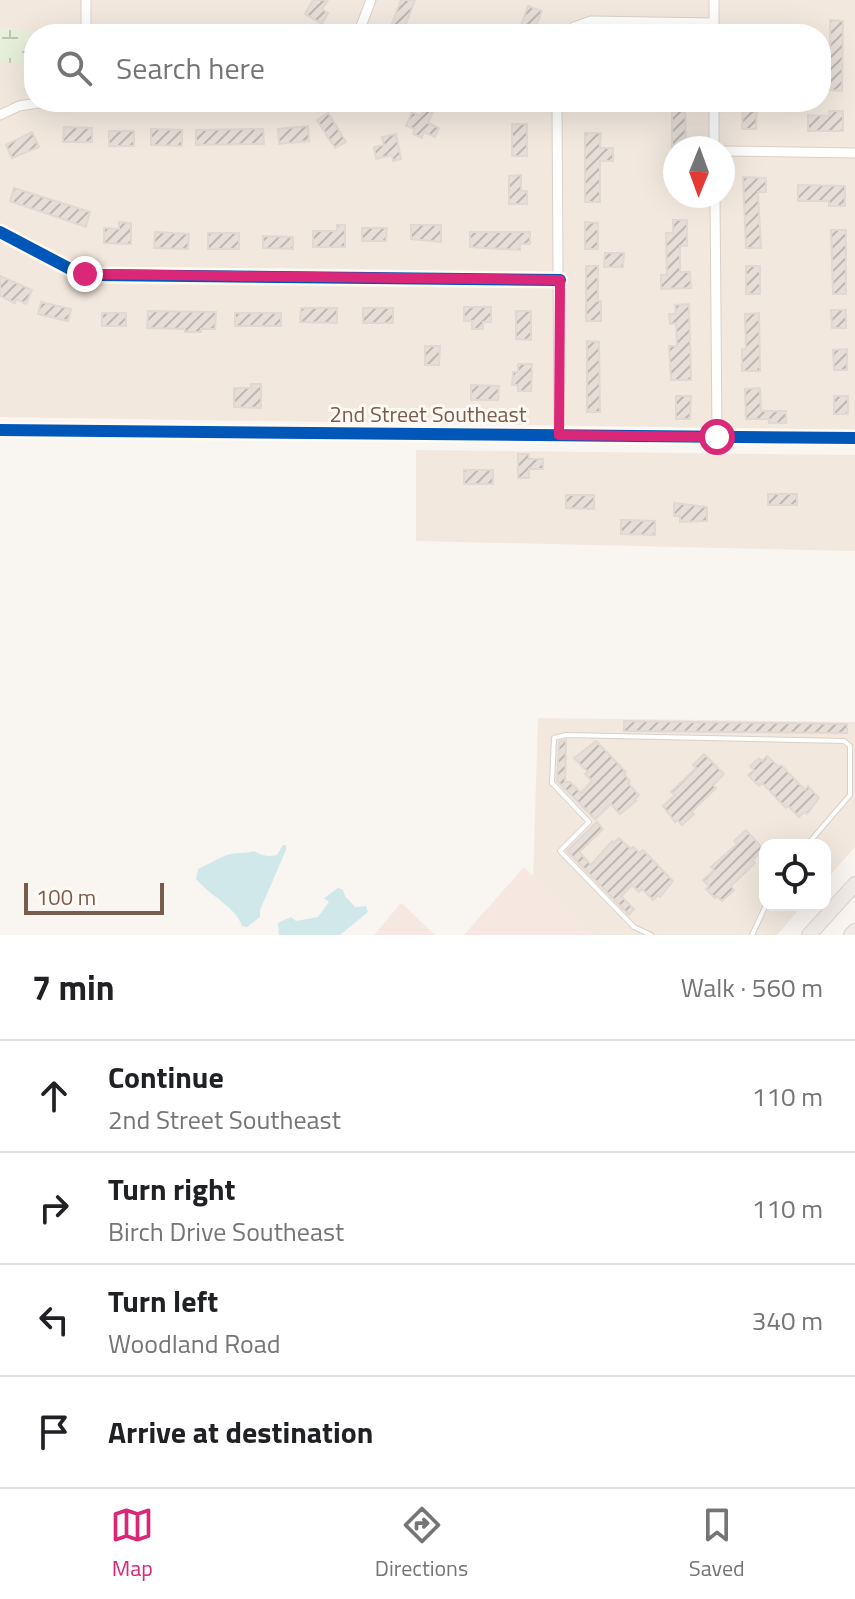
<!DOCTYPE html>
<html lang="en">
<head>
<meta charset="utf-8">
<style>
	body { margin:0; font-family:"Titillium Web",sans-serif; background:#f2f2f2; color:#202124 }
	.controls { position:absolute; right:24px; bottom:24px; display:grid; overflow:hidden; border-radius:16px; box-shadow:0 8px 32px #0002 }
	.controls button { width:72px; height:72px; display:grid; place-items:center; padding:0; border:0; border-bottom:2px solid #e0e0e0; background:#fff; color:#202124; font:40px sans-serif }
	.compass { position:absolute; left:663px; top:136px; width:72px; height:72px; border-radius:50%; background:#fff; box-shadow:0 8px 32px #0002; rotate:181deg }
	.scale { position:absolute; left:24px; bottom:20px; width:140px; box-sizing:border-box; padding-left:8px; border:4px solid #7a5c4d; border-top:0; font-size:22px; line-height:28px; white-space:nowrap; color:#7a5c4d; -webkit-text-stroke:6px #fffaf3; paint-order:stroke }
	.stop { position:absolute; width:24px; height:24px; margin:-18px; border:6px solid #db2777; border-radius:50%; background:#fff }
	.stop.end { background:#db2777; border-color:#fff; box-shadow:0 2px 8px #0008 }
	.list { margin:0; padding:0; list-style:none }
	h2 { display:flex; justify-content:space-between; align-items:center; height:104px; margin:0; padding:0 32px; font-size:34px }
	h2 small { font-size:26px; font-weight:400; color:#757577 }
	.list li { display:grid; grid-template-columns:52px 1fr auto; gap:24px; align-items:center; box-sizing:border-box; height:112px; padding:0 32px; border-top:2px solid #e0e0e0 }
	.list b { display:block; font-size:30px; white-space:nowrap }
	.list p { margin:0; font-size:26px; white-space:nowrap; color:#757577 }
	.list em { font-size:26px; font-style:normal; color:#757577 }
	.icon { flex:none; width:44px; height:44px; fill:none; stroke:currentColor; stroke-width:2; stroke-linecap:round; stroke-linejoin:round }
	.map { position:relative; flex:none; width:855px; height:935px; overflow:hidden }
	.search { position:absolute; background:#fff; box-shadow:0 8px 32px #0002; left:24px; right:24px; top:24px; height:88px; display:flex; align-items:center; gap:20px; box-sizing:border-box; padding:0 28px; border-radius:32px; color:#757577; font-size:30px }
	.sheet { height:552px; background:#fff }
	nav { display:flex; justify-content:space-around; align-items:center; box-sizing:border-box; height:112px; border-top:2px solid #e0e0e0; background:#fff; font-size:22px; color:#757577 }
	nav a { display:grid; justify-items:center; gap:4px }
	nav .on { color:#db2777 }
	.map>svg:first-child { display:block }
	.residential { fill:#f2e8de; fill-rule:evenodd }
	.commercial { fill:#f6e8e1 }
	.wetland { fill:url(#wetland-marsh) }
	.water { fill:#d0e8ea }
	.building { fill:url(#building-hatch); stroke:#e2d8d2; stroke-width:2 }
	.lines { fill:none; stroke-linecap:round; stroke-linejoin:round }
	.service-casing { stroke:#d7d1cb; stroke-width:6 }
	.minor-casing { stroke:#d7d1cb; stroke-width:11 }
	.tertiary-casing { stroke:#d7d1cb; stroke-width:13 }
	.trunk-casing { stroke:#dad1cc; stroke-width:16 }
	.service { stroke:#fefefd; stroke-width:4 }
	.minor { stroke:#fefefd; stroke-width:9 }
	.tertiary { stroke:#fefefd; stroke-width:11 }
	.trunk { stroke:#f2ece8; stroke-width:14 }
	.cycleway-casing { stroke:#fffaf3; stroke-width:17 }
	.cycleway { stroke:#0057b8; stroke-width:12 }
	.route { stroke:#db2777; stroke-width:10 }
	.labels { text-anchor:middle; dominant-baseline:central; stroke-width:6; stroke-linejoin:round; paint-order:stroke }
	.street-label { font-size:22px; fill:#7a5c4d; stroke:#fffaf3 }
</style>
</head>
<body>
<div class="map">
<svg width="855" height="935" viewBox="0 0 855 935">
	<defs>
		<pattern id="wetland-marsh" width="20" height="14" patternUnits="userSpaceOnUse" patternTransform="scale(2)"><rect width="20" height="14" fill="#e7f0db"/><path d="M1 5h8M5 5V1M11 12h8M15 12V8" fill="none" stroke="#c0c6b4"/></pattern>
		<pattern id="building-hatch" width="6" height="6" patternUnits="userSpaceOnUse" patternTransform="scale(2)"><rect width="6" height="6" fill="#e6ded7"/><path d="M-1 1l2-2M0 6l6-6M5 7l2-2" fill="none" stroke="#bfb7b1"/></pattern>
	</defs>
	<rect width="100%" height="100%" fill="#f9f5f0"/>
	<!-- residential -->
	<g class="residential">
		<path d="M0,0H855V430L0,417ZM34,34H821V102H34ZM675,148H723V196H675Z"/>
		<path d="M416,450L855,455V551L416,541Z"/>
		<path d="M538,718L855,722V847L825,881V845H765V905H803L777,935H591L533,880Z"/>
	</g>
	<!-- commercial -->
	<g class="commercial">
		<path d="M524,867L594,935H464Z"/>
		<path d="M401,903L435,935H374Z"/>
	</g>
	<!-- wetland -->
	<path class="wetland" d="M0,28L56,34H34V64L0,62Z"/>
	<!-- water -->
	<g class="water">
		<path d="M283,845H286V850L260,910V917L247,927L242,926C236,907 209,895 196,879L198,869C209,864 217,859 227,855C235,852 246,854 254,851C262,856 269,857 277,855Z"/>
		<path d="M338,888L343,890L345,896L355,907L366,906L368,912L340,935H279L278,923L291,917L296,921L318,917L329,902L324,898Z"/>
	</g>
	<!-- building -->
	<g class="building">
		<path d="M313,0H328L322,9L328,13L322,24L305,14Z"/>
		<path d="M401,0H415L402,34H388Z"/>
		<path d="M528,6L542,11L533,34H518Z"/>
		<path d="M830,20L843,21L842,91L830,90Z"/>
		<path d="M427,102H437L428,123L439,128L435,137L424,132L422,138L413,134L415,129L406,126L412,112L421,116Z"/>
		<path d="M665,102H685L686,148H672V111H666Z"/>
		<path d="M743,102H757L756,129H742Z"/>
		<path d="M829,111H843V131H808V115L829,116Z"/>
		<path d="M328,113L346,142L335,148L317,120Z"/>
		<rect x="512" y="124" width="15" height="32"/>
		<path d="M308,126L309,141L279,144L278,129Z"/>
		<path d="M64,127L92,128V142H63Z"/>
		<path d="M151,129L182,130V146L151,145Z"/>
		<path d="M263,129L264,144L196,145V130Z"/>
		<rect x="109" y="131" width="25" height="15"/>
		<path d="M32,132L39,147L12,158L6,145Z"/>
		<path d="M585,133H601L600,148H613V161H600V202H585Z"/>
		<path d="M396,134L401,159L393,161L392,155L376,159L374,147L384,145L382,137Z"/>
		<path d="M521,175V191H527V204H509V176Z"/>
		<path d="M743,177L766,178V192H758L761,248H746Z"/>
		<path d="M798,185L845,186V206H829V201H798Z"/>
		<path d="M14,188L90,212L86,227L10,201Z"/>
		<path d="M673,220H687V246H680V272H690L691,288L661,289V275H667L666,233H673Z"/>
		<path d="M119,222L131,223V244L104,243V228L119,229Z"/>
		<path d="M585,222L598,223V249H585Z"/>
		<path d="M337,225H345V247H313V231H337Z"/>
		<path d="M411,225H441V242L411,239Z"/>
		<path d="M362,228H387L386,241H362Z"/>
		<path d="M831,230H846V294H833Z"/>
		<path d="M155,232L189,234L188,249L154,248Z"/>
		<path d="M470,232H530V244H520V250L470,247Z"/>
		<rect x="208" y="233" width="31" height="16"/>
		<path d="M263,236L293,237V249L263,248Z"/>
		<path d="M605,253H624L623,267H604Z"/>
		<path d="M586,266H598V301H601V321H586Z"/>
		<rect x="746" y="266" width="14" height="28"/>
		<path d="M0,276L32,290L26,304L16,299L15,303L0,296Z"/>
		<path d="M41,302L71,309L68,321L38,314Z"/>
		<path d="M689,304L691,380H671L669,346H677L676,323L670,324L669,314H676L675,305Z"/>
		<path d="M464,307H491V322H483V329H472V321H464Z"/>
		<path d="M301,308H337V323L300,322Z"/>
		<rect x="363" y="308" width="30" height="15"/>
		<path d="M831,310H846V328H832Z"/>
		<path d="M148,311L216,312L215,329H201V332H185V329L147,328Z"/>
		<path d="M516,311H531V340L516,339Z"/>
		<rect x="102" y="313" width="24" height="13"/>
		<rect x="235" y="313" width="46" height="13"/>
		<path d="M759,313L760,371H742V349H746L745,314Z"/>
		<path d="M587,341L599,342L600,412H587Z"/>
		<path d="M425,346H440L439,365H425Z"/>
		<path d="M847,349V370H834L833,350Z"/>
		<path d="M518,364H532L531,391H518V385H512L513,372H518Z"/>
		<path d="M251,384H261V408L234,407V388H251Z"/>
		<path d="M471,385L499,386L498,400H471Z"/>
		<path d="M760,388L761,411H786V423H769V419H746L745,389Z"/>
		<path d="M676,396H691L690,419H676Z"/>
		<rect x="834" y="396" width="14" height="18"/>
		<path d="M518,454H529V459H543V469H529V478H518Z"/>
		<rect x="464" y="470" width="29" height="14"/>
		<rect x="768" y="494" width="29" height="11"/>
		<path d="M566,495H594V509L566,508Z"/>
		<path d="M674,503L707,507V521L680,522V516H674Z"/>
		<path d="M621,520L655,521V535L621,534Z"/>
		<path d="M624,721L847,724V733L624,731Z"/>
		<path d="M566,740L565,782H570L581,793L592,781L585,774L588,772L574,758L596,741L626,772L624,774L630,781L628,783L639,795L634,800L636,801L620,814L611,804L595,819L557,781L559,742Z"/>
		<path d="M704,754L724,774L713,785L716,788L691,812L694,814L682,825L677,820L675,822L663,806L675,795L671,792L696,768L693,765Z"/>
		<path d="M767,756L779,767L781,765L805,790L808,786L819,798L807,814L805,812L799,817L788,806L786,808L762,783L759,786L748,775L754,770L750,766L759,758L762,761Z"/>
		<path d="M597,822L603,829L579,852L591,865L612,841L614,843L619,838L631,849L633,847L640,853L643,850L673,881L660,897L658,895L653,900L642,889L639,892L632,885L621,896L634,909L629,915L567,851Z"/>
		<path d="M746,830L764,850L752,860L755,863L731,886L734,890L722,901L717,896L715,898L706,889L709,886L703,880L714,870L711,867L737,844L734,841Z"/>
	</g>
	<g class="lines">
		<!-- service casing -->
		<g class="service-casing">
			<g id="service">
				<path d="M651,935L634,927L560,851L589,822L552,783L554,738L566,735L844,741L850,746V795L807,845"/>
				<path d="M752,935L766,905"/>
			</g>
		</g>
		<!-- minor casing -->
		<g class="minor-casing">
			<g id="minor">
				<path d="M86,0V34"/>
				<path d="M714,0V34"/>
				<path d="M358,34L371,0"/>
				<path d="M566,34L574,27L591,21L714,23"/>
				<path d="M557,102L559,435"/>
				<path d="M714,102V148"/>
				<path d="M0,115L19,106L45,102"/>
				<path d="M723,151L855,153"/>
				<path d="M715,196L717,437"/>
				<path d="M0,232L74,271L97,275L560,280"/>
			</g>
		</g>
		<!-- tertiary casing -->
		<g class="tertiary-casing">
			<path id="tertiary" d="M0,430L855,438"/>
		</g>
		<!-- trunk casing -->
		<g class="trunk-casing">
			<g id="trunk">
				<path d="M809,935L855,884"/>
				<path d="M851,935L855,931"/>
			</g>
		</g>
		<!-- service -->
		<use href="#service" class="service"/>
		<!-- minor -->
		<use href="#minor" class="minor"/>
		<!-- tertiary -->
		<use href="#tertiary" class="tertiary"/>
		<!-- trunk -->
		<use href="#trunk" class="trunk"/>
		<!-- cycleway casing -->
		<g class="cycleway-casing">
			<g id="cycleway">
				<path d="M0,232L74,271L97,275L560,280"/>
				<path d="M0,430L855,438"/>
			</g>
		</g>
		<!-- cycleway -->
		<use href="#cycleway" class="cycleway"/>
	</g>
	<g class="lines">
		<!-- route -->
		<path class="route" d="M85,274L560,280L559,435L717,437"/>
	</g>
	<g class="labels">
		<!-- street labels -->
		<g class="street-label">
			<text x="428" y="414">2nd Street Southeast</text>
		</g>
	</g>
</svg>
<div class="controls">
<button><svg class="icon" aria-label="locate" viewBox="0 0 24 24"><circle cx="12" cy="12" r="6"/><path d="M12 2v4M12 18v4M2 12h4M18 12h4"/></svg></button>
</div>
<svg class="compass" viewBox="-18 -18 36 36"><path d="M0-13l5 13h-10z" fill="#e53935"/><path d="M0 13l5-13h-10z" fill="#757577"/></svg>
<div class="scale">100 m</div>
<div class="stop" style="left:717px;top:437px"></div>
<div class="stop end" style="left:85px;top:274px"></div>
<div class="search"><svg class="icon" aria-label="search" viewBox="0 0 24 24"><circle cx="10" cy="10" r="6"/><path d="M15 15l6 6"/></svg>Search here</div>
</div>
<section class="sheet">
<h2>7 min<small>Walk · 560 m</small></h2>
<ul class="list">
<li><svg class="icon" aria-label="ahead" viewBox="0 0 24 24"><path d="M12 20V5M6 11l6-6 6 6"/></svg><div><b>Continue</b><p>2nd Street Southeast</p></div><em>110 m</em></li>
<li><svg class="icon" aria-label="right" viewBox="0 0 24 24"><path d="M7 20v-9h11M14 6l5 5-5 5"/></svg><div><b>Turn right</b><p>Birch Drive Southeast</p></div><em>110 m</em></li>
<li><svg class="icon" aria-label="left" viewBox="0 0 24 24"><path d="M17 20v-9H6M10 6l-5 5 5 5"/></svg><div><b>Turn left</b><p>Woodland Road</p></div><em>340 m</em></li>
<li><svg class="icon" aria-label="arrive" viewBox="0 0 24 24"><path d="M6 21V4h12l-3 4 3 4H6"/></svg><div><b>Arrive at destination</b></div></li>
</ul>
</section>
<nav>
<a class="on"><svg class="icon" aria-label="map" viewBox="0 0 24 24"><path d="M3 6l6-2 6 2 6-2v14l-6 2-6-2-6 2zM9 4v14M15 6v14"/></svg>Map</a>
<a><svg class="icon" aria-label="directions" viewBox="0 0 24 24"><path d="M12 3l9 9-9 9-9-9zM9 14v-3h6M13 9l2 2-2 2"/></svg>Directions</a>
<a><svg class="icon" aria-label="saved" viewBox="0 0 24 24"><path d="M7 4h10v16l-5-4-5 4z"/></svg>Saved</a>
</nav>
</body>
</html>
